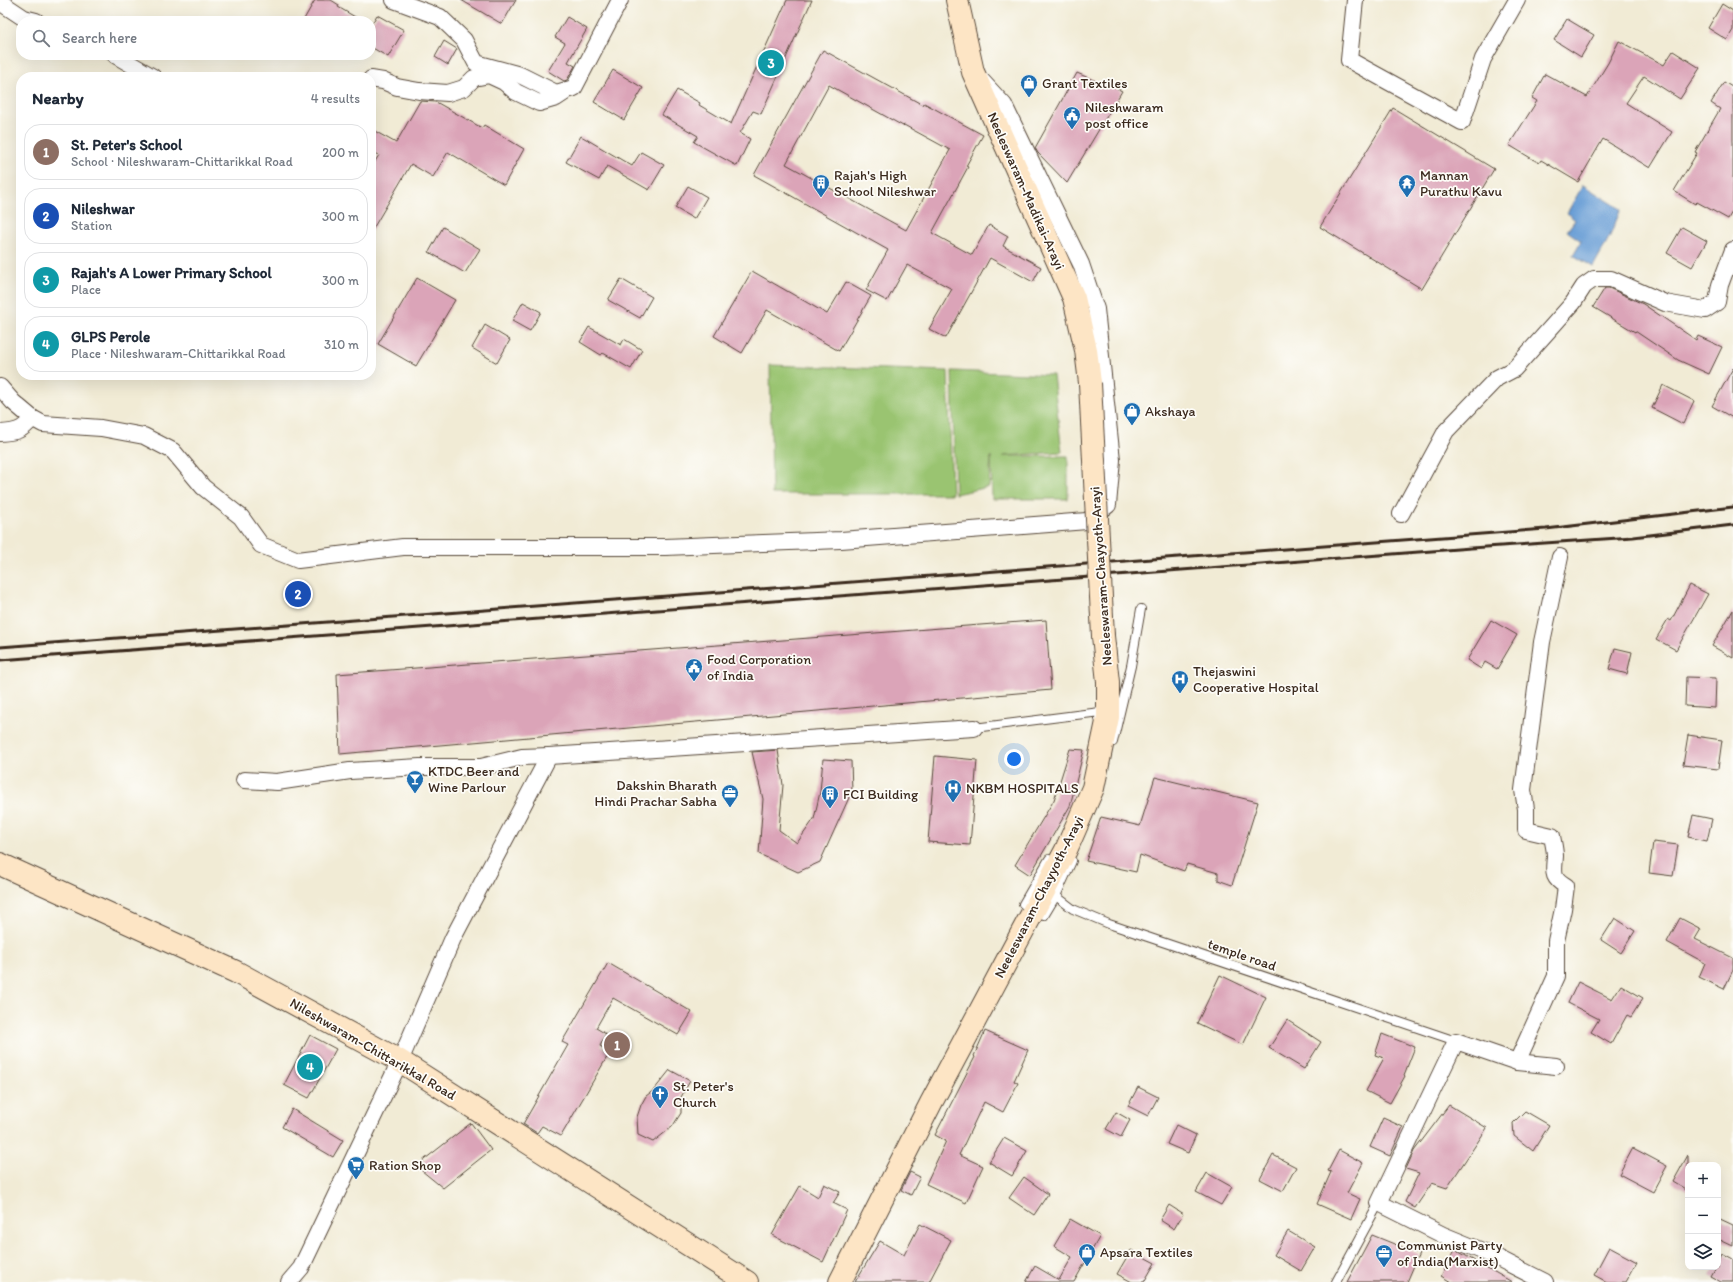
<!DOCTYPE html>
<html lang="en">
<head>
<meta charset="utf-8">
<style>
	body { margin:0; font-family:Itim,sans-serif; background:#f2f2f3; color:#1f2937 }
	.controls { position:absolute; right:12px; bottom:12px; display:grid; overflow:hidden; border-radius:8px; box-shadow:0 4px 16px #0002 }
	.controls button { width:36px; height:36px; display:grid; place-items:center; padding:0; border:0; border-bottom:1px solid #e0e1e3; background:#fff; color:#1f2937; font:20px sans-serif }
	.you { position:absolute; left:1014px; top:759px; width:14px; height:14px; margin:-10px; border:3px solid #fff; border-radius:50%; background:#1a73e8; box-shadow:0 0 0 6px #1a73e833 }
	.badge { display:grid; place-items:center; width:26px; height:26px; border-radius:50%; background:#2563eb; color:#fff; font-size:13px; font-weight:700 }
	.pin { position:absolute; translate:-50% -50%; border:2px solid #fff; box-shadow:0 1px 4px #0006 }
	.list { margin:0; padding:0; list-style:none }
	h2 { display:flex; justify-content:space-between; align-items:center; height:52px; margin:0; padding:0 16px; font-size:17px }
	h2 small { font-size:13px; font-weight:400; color:#747a83 }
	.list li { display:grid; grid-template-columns:26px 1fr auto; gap:12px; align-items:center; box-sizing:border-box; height:56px; margin:0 8px 8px; padding:0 8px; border:1px solid #e0e1e3; border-radius:16px }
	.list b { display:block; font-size:15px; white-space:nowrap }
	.list p { margin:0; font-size:13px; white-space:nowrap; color:#747a83 }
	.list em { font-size:13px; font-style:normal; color:#747a83 }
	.icon { flex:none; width:22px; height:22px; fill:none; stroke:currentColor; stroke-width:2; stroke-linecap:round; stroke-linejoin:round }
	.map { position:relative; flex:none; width:1733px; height:1282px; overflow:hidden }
	.search { position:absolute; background:#fff; box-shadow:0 4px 16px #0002; left:16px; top:16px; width:360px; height:44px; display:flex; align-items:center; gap:10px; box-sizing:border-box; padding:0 14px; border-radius:16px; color:#747a83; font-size:15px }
	.panel { position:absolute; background:#fff; box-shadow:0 4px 16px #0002; left:16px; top:72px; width:360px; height:308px; border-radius:16px }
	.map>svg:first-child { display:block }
	.green { fill:#9ac471; stroke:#6a7748 }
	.water { fill:#699ed6; stroke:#52647a }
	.building { fill:#dba4b8; fill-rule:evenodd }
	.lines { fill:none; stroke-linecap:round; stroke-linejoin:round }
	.lane-casing { stroke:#564739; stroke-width:10 }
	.street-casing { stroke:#564739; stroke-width:18 }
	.secondary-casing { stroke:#564739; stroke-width:24 }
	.lane { stroke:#fff; stroke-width:8 }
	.street { stroke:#fff; stroke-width:16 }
	.secondary { stroke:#fde5c5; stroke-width:22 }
	.rail { stroke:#3b2a1e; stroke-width:3 }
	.secondary-bridge-casing { stroke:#564739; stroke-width:24; stroke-linecap:butt }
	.secondary-bridge { stroke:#fde5c5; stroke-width:22 }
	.labels { text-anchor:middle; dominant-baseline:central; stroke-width:3.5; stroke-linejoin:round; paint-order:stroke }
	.poi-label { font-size:14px; fill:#3b2a1e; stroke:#fdfcf7; text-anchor:start }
	.street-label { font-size:14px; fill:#3b2a1e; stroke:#fdfcf7 }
</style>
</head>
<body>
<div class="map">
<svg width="1733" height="1282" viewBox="0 0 1733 1282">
	<rect width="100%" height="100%" fill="#fdfcf7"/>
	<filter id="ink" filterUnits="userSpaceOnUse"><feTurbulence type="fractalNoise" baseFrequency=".025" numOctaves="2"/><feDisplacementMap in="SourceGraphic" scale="8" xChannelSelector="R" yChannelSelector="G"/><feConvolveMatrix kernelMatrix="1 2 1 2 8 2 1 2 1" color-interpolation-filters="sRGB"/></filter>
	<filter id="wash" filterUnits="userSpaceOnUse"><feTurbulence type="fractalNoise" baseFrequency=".012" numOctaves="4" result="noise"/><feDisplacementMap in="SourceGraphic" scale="16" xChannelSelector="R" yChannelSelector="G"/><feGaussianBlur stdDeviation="0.9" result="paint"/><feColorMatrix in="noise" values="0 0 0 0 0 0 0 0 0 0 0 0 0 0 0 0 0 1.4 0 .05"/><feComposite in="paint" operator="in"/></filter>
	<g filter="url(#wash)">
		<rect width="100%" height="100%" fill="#f1ebd5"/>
		<!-- green -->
		<g class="green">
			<path d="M770,365L948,371L952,494H772Z"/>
			<path d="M952,371L1053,375L1062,452L1003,456H1068V499H992L991,457L989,487L955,494Z"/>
		</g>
		<!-- water -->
		<path class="water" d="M1583,185L1621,209L1610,236L1593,267L1573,255L1581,241L1567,231L1575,220L1567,213Z"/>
		<g id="blocks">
			<!-- building -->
			<g class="building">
				<path d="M315,0H331L339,5L338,7L362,21H303Z"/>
				<path d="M461,0H516L502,24Z"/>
				<path d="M787,0H812L761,114L753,111L740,133L750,139L737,166L694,142L698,136L662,115L677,90L700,103L699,105L731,124Z"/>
				<path d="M1722,4L1733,11V30L1727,40L1708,28Z"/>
				<path d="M377,15L404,30L388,57L371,47V25Z"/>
				<path d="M567,17L587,29L568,62L575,66L567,80L564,81L548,71L565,43L555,37Z"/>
				<path d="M1567,19L1594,35L1581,57L1554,40Z"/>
				<path d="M444,41L457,49L448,65L435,57Z"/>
				<path d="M1619,41L1664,65L1673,51L1700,68L1680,99L1644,76L1626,103L1672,132L1650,168L1603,139L1578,182L1541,160L1539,163L1509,145L1537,101L1532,98L1545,74L1587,97L1608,63Z"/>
				<path d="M823,50L923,105L924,103L983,135L966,166L968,167L932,233L972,255L989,225L1008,236L1003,246L1041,267L1033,282L990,258L946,338L929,329L952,289L907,265L887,301L866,290L888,250L754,175ZM829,85L903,126L904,125L950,150L906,230L786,164Z"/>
				<path d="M613,70L643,88L624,120L594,102Z"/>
				<path d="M1077,73L1103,84L1104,82L1122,91L1067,183L1038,153L1035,148Z"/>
				<path d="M1724,82L1732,87L1733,86V210L1728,219L1697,202L1695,204L1674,191L1697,153L1695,152L1720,109L1711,103Z"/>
				<path d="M420,101L436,102L482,128L484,125L524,149L504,185L448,152L433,177L411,164L371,232V168L379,155L371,151V129L396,143Z"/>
				<path d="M1393,108L1494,169L1422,289L1320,227Z"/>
				<path d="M581,136L632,166L641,152L664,165L649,190L607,166L599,180L566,162Z"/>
				<path d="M688,186L707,197L694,219L675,208Z"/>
				<path d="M443,227L480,249L465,273L429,252Z"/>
				<path d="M1682,227L1707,241L1692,267L1667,253Z"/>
				<path d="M752,271L827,314L846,282L871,296L839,351L767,310L742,353L714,336Z"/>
				<path d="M417,278L455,300L416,366L378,344Z"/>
				<path d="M621,279L652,297L640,318L608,300Z"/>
				<path d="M1605,288H1609L1643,304L1696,340L1698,336L1722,347L1709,374L1678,360L1635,331V332L1593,307Z"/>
				<path d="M523,302L541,312L530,331L512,321Z"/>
				<path d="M485,325L510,340L497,363L472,348Z"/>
				<path d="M589,327L621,345L624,339L642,350L631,369L603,353L601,355L580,342Z"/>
				<path d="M1733,368V418L1712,406Z"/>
				<path d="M1663,385L1694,401L1683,424L1652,408Z"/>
				<path d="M1690,585L1708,594L1676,650L1656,639L1668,619L1671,621Z"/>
				<path d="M1733,610V658L1712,646Z"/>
				<path d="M1046,620L1051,690L340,754L337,674Z"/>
				<path d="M1491,620L1517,635L1497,669L1485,662L1481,669L1467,660Z"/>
				<path d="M1615,648L1632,652L1627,674L1609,669Z"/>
				<path d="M1686,677L1716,678L1715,708L1685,706Z"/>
				<path d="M1688,735L1722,740L1718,769L1683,765Z"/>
				<path d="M1070,749L1084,750L1070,806L1030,875L1015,865L1054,800Z"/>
				<path d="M778,750L783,785L779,830L797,843L814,819L820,792L823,759L851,761L852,791L820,862L798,872L759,854L763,799L752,752Z"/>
				<path d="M935,756L977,760L970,845L928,842Z"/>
				<path d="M1155,777L1258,802L1232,885L1218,880V873L1187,864L1184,871L1140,855L1136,872L1086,861L1101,817L1140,826Z"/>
				<path d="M1693,815L1712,819L1707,841L1688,837Z"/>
				<path d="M1653,842L1678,845L1673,876L1649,873Z"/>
				<path d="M1615,918L1635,931L1621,953L1601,940Z"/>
				<path d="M1680,918L1701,929L1695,939L1733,958V970L1724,989L1699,977L1705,963L1667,942Z"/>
				<path d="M608,963L692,1012L678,1035L613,998L596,1028L606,1034L600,1046L610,1052L561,1136L542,1126L537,1133L523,1124L568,1045L562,1042Z"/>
				<path d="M1220,975L1266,997L1243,1045L1197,1023Z"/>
				<path d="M1578,982L1612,999L1621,985L1643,998L1631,1017L1627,1015L1611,1044L1591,1032L1599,1019L1568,1003Z"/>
				<path d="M1287,1020L1321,1042L1304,1069L1269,1048Z"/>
				<path d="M985,1031L1028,1050L1014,1081L1018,1083L1003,1112L984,1102L959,1155L983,1166L966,1203L926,1184L946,1141L935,1135L975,1057L974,1056Z"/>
				<path d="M1382,1034L1415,1047L1404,1075L1405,1076L1390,1103L1366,1091L1384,1058L1375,1055Z"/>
				<path d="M310,1035L336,1049L309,1098L284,1085Z"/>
				<path d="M670,1070L690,1081L681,1097V1113L672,1127L653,1142L638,1135L637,1117L641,1105L646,1096L654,1090Z"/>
				<path d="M1138,1087L1158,1097L1148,1116L1128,1106Z"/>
				<path d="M1449,1105L1487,1128L1447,1188L1432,1183L1415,1208L1405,1202L1419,1173L1406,1169L1414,1151Z"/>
				<path d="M292,1109L343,1140L333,1157L282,1127Z"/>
				<path d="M1525,1111L1549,1125L1533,1151L1514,1136L1513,1123Z"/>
				<path d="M1116,1112L1130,1120L1121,1137L1106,1129Z"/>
				<path d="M1383,1118L1403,1127L1390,1156L1370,1147Z"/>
				<path d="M471,1123L491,1150L443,1188L416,1166Z"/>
				<path d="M1176,1125L1196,1135L1188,1153L1167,1144Z"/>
				<path d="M1004,1138L1027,1151L1012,1176L989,1162Z"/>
				<path d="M1633,1148L1667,1166L1653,1192L1619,1174Z"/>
				<path d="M1339,1150L1363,1163L1347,1193L1360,1199L1351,1219L1317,1204L1331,1172L1328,1171Z"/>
				<path d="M1273,1155L1296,1167L1283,1191L1260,1179Z"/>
				<path d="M1688,1155V1191L1673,1182Z"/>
				<path d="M910,1172L920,1177L911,1195L901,1190Z"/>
				<path d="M1207,1173L1232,1187L1221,1205L1196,1192Z"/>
				<path d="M1024,1177L1048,1194L1034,1215L1009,1198Z"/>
				<path d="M824,1184L840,1192L833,1203L847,1210L823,1262L772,1235L800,1186L818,1197Z"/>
				<path d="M1169,1205L1183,1214L1174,1229L1160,1220Z"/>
				<path d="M1718,1218L1733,1225V1246L1718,1239Z"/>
				<path d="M1070,1219L1100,1236L1074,1282H1026L1035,1266L1059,1280L1072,1257L1054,1246Z"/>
				<path d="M920,1224L951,1240L929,1282H855L880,1241L904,1255Z"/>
				<path d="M1288,1231L1315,1247L1301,1271L1274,1255Z"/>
				<path d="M1372,1235L1419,1254L1407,1282H1347Z"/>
				<path d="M1609,1247L1637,1262L1626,1282H1607L1594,1275Z"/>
				<path d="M1131,1250L1155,1263L1144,1282H1132L1117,1274Z"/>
				<path d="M1455,1250L1459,1252L1512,1282H1451L1441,1276Z"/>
				<path d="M1722,1254L1733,1260V1282H1721L1710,1276L1715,1267H1718V1262Z"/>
			</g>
		</g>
	</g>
	<g filter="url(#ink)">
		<use href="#blocks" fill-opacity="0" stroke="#564739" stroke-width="1"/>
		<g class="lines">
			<!-- lane casing -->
			<g class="lane-casing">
				<g id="lane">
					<path d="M974,728L1100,712L1099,719"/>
					<path d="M1113,742L1131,666L1141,609"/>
					<path d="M1049,859L1023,904L1033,912L1044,916L1056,896L1073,909L1109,924L1456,1041"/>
					<path d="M1056,896L1072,861"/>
					<path d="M1336,1282L1379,1203"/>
				</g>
			</g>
			<!-- street casing -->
			<g class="street-casing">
				<g id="street">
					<path d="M394,0L440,17L464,40L476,63L520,75L556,93L574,88L620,0"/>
					<path d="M1355,0L1349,60L1462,122L1483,59L1517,0"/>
					<path d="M0,2L24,18L36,21"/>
					<path d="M115,55L153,77"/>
					<path d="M371,79L383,81L397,87L419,91L448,93L464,88L474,78L489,75L504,82L516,92L539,103L556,98L565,92"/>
					<path d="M0,387L13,402L32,418L43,424L101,428L144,436L173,451L203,487L241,517L261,545L298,560L403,547H665L841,540L1087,521L1108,505L1112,460L1096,309L1081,264L1004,105L981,80"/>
					<path d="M0,433C15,432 23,431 32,418"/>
					<path d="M1401,514L1446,431L1497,378L1514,369L1573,303L1584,286L1594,279H1611L1665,303L1705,310L1717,302L1720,285L1733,250"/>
					<path d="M244,780L277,782L350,771L420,767H481L522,757L549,756"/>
					<path d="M1517,1062L1556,976V941L1563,909L1566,886C1551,877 1554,872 1555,856C1555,850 1553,842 1552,836L1526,830V809L1523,790L1542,642L1560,557"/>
					<path d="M289,1282L301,1268L400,1061L453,938L549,756L974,728"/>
					<path d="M1545,1282L1492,1255L1443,1235L1379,1203L1456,1041L1517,1062L1556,1066"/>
				</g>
			</g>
			<!-- secondary casing -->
			<g class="secondary-casing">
				<g id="secondary">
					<path d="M957,0L973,72L1074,298L1086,350L1090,383"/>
					<path d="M0,864L236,972L400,1061L747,1282"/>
					<path d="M840,1282L931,1103L1066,850L1093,788L1108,717V682L1103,636"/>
				</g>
			</g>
			<!-- lane -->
			<use href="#lane" class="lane"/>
			<!-- street -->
			<use href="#street" class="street"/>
			<!-- secondary -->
			<use href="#secondary" class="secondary"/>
			<!-- rail -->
			<g class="rail">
				<path d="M0,647L1546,529L1733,507"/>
				<path d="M0,660L1471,548L1633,537L1733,525"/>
			</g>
			<!-- secondary-bridge casing -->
			<g class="secondary-bridge-casing">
				<path id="secondary-bridge" d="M1090,383L1103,636"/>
			</g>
			<!-- secondary-bridge -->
			<use href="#secondary-bridge" class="secondary-bridge"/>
		</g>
	</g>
	<!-- icons -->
	<defs>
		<g id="shop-pin" transform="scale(0.9)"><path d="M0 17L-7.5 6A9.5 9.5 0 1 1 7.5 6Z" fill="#1f6fb2" stroke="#fdfcf7"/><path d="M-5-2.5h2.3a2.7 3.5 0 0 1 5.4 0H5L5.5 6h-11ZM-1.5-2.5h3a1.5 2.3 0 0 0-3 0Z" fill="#fff"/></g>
		<g id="civic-pin" transform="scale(0.9)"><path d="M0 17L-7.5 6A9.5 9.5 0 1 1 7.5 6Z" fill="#1f6fb2" stroke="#fdfcf7"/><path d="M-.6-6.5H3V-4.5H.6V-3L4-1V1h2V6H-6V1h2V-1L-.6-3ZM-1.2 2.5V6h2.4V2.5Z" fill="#fff"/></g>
		<g id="building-pin" transform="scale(0.9)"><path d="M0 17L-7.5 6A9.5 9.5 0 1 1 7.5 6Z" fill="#1f6fb2" stroke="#fdfcf7"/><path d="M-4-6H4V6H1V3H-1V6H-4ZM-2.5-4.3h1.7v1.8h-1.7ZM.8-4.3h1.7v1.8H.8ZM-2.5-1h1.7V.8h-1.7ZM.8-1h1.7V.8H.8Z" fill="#fff"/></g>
		<g id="temple-pin" transform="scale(0.9)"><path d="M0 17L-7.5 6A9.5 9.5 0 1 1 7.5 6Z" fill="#1f6fb2" stroke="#fdfcf7"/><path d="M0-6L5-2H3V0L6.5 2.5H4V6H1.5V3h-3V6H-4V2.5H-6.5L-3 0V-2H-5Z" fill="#fff"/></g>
		<g id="hospital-pin" transform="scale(0.9)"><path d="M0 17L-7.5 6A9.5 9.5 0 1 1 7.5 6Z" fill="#1f6fb2" stroke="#fdfcf7"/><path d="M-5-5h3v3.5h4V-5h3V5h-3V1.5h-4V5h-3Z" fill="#fff"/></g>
		<g id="bar-pin" transform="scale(0.9)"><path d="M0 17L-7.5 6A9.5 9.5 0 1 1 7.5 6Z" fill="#1f6fb2" stroke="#fdfcf7"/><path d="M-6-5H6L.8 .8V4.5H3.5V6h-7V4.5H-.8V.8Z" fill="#fff"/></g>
		<g id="office-pin" transform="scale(0.9)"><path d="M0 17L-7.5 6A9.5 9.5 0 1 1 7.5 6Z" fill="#1f6fb2" stroke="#fdfcf7"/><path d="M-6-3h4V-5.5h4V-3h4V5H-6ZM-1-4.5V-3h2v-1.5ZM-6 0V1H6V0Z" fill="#fff"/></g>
		<g id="church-pin" transform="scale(0.9)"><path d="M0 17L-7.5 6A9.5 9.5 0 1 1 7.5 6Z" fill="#1f6fb2" stroke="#fdfcf7"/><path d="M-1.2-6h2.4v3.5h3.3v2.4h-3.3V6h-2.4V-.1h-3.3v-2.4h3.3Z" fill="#fff"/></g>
		<g id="supermarket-pin" transform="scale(0.9)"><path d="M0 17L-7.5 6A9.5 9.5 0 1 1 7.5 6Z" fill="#1f6fb2" stroke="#fdfcf7"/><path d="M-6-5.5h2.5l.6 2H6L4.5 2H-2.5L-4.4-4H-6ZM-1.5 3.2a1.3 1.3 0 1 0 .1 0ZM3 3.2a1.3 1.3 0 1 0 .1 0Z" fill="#fff"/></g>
	</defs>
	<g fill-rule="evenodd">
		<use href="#shop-pin" x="1029" y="83"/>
		<use href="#civic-pin" x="1072" y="115"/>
		<use href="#building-pin" x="821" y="183"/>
		<use href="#temple-pin" x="1407" y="183"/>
		<use href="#shop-pin" x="1132" y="411"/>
		<use href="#civic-pin" x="694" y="667"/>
		<use href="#hospital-pin" x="1180" y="679"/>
		<use href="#bar-pin" x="415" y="779"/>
		<use href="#hospital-pin" x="953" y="788"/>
		<use href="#office-pin" x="730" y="793"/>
		<use href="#building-pin" x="830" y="794"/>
		<use href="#church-pin" x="660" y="1094"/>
		<use href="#supermarket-pin" x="356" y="1165"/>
		<use href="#shop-pin" x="1087" y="1252"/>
		<use href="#office-pin" x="1384" y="1253"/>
	</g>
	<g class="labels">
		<!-- poi labels -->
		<g class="poi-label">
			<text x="1042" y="83">Grant Textiles</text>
			<text x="1085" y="107">Nileshwaram<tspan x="1085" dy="16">post office</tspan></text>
			<text x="834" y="175">Rajah's High<tspan x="834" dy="16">School Nileshwar</tspan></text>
			<text x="1420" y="175">Mannan<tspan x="1420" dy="16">Purathu Kavu</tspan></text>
			<text x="1145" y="411">Akshaya</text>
			<text x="707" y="659">Food Corporation<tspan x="707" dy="16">of India</tspan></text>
			<text x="1193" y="671">Thejaswini<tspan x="1193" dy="16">Cooperative Hospital</tspan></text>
			<text x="428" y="771">KTDC Beer and<tspan x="428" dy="16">Wine Parlour</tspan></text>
			<text x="717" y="785" text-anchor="end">Dakshin Bharath<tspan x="717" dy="16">Hindi Prachar Sabha</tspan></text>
			<text x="966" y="788">NKBM HOSPITALS</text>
			<text x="843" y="794">FCI Building</text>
			<text x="673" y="1086">St. Peter's<tspan x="673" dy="16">Church</tspan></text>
			<text x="369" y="1165">Ration Shop</text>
			<text x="1397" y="1245">Communist Party<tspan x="1397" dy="16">of India(Marxist)</tspan></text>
			<text x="1100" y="1252">Apsara Textiles</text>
		</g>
		<!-- street labels -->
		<g class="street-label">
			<text transform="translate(1026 191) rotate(66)">Neeleswaram-Madikai-Arayi</text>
			<text transform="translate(1101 576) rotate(-94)">Neeleswaram-Chayyoth-Arayi</text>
			<text transform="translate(1039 897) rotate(-63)">Neeleswaram-Chayyoth-Arayi</text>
			<text transform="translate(1242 955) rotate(19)">temple road</text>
			<text transform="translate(373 1049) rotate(30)">Nileshwaram-Chittarikkal Road</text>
		</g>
	</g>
</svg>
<div class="controls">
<button>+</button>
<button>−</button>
<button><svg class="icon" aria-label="layers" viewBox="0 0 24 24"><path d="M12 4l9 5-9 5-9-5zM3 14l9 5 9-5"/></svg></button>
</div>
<div class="you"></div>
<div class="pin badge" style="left:617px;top:1045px;background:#8d6e63">1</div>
<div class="pin badge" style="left:298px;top:594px;background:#1a4fb4">2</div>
<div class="pin badge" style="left:771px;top:63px;background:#0f9aa8">3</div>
<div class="pin badge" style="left:310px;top:1067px;background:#0f9aa8">4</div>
<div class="search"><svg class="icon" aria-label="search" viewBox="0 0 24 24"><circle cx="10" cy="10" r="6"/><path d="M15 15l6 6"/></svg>Search here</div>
<section class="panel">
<h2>Nearby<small>4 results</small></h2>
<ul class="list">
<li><span class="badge" style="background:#8d6e63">1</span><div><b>St. Peter's School</b><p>School · Nileshwaram-Chittarikkal Road</p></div><em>200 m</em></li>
<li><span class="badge" style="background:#1a4fb4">2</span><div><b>Nileshwar</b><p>Station</p></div><em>300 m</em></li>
<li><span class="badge" style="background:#0f9aa8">3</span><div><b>Rajah's A Lower Primary School</b><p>Place</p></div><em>300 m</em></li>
<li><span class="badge" style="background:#0f9aa8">4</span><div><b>GLPS Perole</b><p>Place · Nileshwaram-Chittarikkal Road</p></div><em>310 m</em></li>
</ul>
</section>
</div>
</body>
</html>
